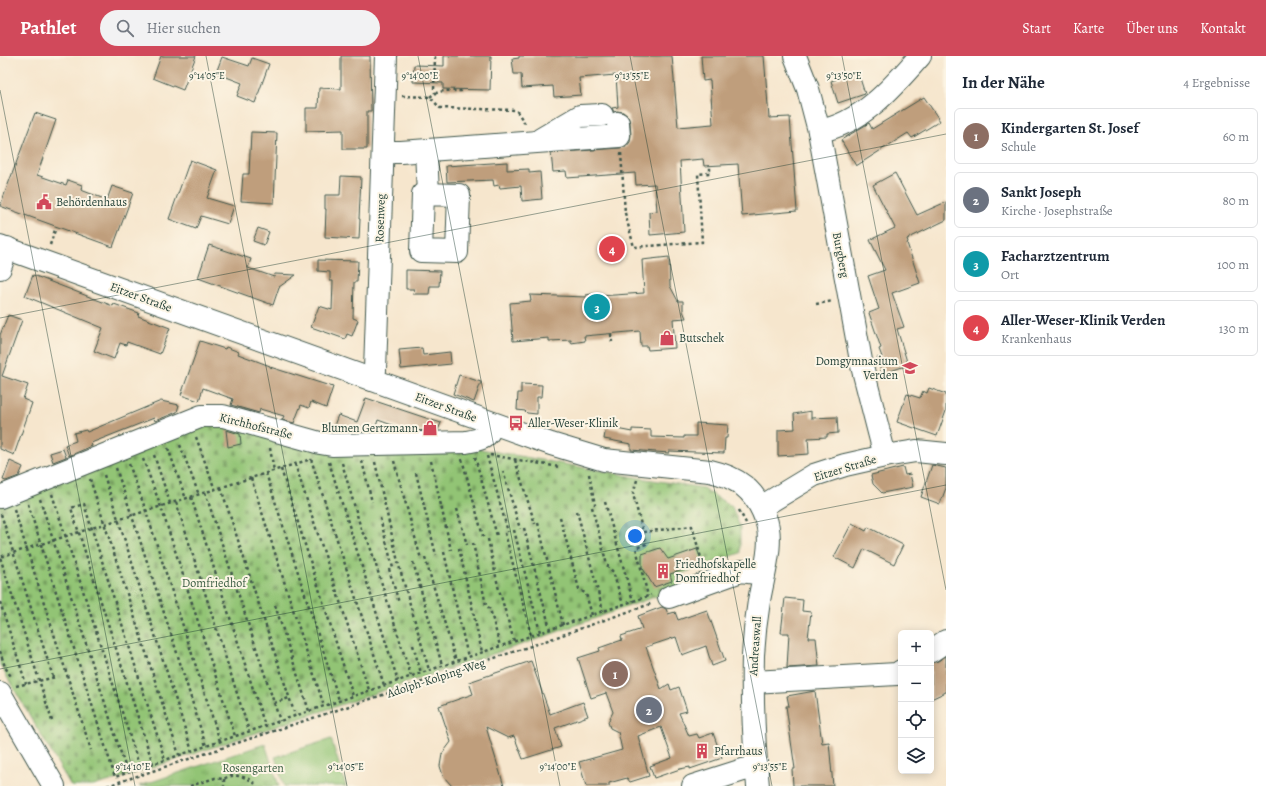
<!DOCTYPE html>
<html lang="de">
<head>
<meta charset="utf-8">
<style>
	body { margin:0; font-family:Alegreya,serif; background:#f2f2f3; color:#1f2937 }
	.controls { position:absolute; right:12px; bottom:12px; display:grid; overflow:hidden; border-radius:6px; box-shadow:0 2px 10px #0003 }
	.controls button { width:36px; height:36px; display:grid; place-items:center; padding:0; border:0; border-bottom:1px solid #e0e1e3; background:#fff; color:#1f2937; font:20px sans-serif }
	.you { position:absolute; left:635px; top:480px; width:14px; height:14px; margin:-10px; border:3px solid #fff; border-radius:50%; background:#1a73e8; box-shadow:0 0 0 6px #1a73e833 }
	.badge { display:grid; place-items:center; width:26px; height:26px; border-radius:50%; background:#d1495b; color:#fff; font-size:13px; font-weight:700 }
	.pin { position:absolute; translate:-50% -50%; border:2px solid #fff; box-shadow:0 1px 4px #0006 }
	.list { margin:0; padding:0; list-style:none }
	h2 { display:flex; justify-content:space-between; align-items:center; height:52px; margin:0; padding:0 16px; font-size:17px }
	h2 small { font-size:13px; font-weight:400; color:#747a83 }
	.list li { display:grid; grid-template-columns:26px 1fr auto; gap:12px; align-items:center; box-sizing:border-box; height:56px; margin:0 8px 8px; padding:0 8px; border:1px solid #e0e1e3; border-radius:6px }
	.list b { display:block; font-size:15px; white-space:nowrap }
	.list p { margin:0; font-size:13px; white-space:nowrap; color:#747a83 }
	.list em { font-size:13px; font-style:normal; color:#747a83 }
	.icon { flex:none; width:22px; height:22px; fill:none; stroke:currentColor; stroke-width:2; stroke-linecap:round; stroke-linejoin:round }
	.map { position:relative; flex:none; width:946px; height:730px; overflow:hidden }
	header { display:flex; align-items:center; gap:24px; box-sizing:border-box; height:56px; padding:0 20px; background:#d1495b; color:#fff }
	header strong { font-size:19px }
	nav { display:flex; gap:22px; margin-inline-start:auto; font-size:14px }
	.search { width:280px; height:36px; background:#f2f2f3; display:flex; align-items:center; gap:10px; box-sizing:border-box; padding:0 14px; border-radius:22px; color:#747a83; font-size:15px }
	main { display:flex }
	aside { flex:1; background:#fff }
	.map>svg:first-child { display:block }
	.cemetery { fill:url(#cemetery-stones); stroke:#588054 }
	.park { fill:url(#park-tufts); stroke:#588054 }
	.pitch { fill:#92c474; stroke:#588054 }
	.building { fill:#bf9e7c }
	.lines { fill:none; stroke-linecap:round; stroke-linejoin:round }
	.minor-casing { stroke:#3f564b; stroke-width:24 }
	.major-casing { stroke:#3f564b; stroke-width:24 }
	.path { stroke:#3f564b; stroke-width:2.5; stroke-dasharray:3 3; stroke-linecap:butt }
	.minor { stroke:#fff; stroke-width:22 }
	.major { stroke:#fff; stroke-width:22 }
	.ticks { fill:none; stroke:#1f3d34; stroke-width:1; stroke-opacity:0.45 }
	.labels { text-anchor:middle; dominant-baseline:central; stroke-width:4; stroke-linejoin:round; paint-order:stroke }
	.poi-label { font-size:12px; fill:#1f3d34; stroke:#fcf5e5; text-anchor:start }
	.street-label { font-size:12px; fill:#1f3d34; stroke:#fcf5e5 }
	.park-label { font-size:12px; fill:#3c5f44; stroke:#fcf5e5 }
	.ticks-label { font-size:10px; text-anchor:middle; fill:#1f3d34; stroke:#fcf5e5; stroke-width:4; stroke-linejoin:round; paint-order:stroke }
</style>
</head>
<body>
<header>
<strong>Pathlet</strong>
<div class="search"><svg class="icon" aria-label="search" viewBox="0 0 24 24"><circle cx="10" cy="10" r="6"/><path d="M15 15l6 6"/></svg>Hier suchen</div>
<nav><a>Start</a><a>Karte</a><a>Über uns</a><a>Kontakt</a></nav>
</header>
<main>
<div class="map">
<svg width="946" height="730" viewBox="0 0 946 730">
	<defs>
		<pattern id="cemetery-stones" width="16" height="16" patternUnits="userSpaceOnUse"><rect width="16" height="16" fill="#92c474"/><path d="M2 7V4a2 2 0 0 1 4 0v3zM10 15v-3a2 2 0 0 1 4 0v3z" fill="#77a060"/></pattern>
		<pattern id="park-tufts" width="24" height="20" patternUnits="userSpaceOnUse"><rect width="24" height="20" fill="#92c474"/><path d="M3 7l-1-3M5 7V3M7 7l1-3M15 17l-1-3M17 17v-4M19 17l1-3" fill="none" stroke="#77a060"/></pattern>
	</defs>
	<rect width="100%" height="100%" fill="#fcf5e5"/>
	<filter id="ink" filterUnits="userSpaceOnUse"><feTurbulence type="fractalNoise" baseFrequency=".025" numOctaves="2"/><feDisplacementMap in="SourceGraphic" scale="8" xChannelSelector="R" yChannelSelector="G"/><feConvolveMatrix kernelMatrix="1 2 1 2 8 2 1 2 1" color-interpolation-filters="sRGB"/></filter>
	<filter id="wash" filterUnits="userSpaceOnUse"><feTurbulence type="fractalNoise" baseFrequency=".012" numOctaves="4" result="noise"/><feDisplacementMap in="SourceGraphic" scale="16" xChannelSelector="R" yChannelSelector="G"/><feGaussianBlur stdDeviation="0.9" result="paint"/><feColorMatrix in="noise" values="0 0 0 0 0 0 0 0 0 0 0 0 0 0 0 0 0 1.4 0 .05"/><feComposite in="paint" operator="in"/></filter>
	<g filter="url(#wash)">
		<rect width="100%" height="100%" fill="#f6e6cd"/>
		<!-- cemetery -->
		<path class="cemetery" d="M203,365L316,389L475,392L646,423L703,432L732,451L740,471V497L677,519L682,531L529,586L124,721L93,730H71L0,609V446Z"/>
		<!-- park -->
		<path class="park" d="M265,688L279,730H139Z"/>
		<!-- pitch -->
		<path class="pitch" d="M331,683L346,730H284L275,701Z"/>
		<g id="blocks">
			<!-- building -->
			<g class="building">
				<path d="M161,0H196L183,34L153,22Z"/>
				<path d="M341,0H370L371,55H367V93H343V74L306,75V52H318L319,32L341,33Z"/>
				<path d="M444,0H491L490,34L443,33V27L413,26L414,9L444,10Z"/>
				<path d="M519,0H672L678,71L713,68L710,24L703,25L701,0H764L769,62L790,61L797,155L742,160L738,108L704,110L703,103L680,105L684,176L650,179L649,156L657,155L655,128L636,129L635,117L567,122L566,115L553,116L551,97L620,92L626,91L630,86L631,79L630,66L628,60L623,56L617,55L614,56L612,52L618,51L616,19L579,22L581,39L554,41L553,30L522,32L521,18H514L512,3L519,2Z"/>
				<path d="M222,1L249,10L252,2L269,8L255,47L237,40L242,27L216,17Z"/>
				<path d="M858,16L865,38L838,47L831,25Z"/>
				<path d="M924,41L940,65L912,82L908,77L856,110L841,84L869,67L872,73Z"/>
				<path d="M35,57L56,64L37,119L66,129L68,124L82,129L81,134L107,144L112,130L133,137L113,191L0,150Z"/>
				<path d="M251,76L277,77L274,147L241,145L243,118H249Z"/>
				<path d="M190,104L217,114L207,142L234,150L228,168L201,160L196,173L169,163Z"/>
				<path d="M507,106V114L529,113V117L540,116L542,143L522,145L521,130L500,132L499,129L494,130L493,124L447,126L446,110Z"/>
				<path d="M895,117L917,159L946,146V164L907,183L908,186L907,187L920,227L892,237L904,271L897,273L908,309L882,318L877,302L882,301L879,293L881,292L869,257L879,253L868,220L885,214L870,184L895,172L873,129Z"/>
				<path d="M341,120L361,121L359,163H360L359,183L325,181L326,153H325V139H340Z"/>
				<path d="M258,172L269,176L264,189L253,185Z"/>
				<path d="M209,189L251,203L248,212L274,221L275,218L296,219L279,231L273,249L198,222Z"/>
				<path d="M669,201L670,230L678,245H683V255L686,262L673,263L675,292L648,294L647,290H641L640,275L584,280L585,285L571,287V284L549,285V282L513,285L510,247L531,245L530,239L586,241V239L600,237V240L644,237L642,204Z"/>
				<path d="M318,204L358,205L357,226H354L353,262L358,264L352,280L347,278L345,283L311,271L319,250L332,254L333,225H330V216L318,215Z"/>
				<path d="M406,214L440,215L439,230H430L429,238H413L414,233H406Z"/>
				<path d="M33,219L113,250L114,248L139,257L138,260L170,272L160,298L127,286L126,289L120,287L114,303L94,295L103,272L25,240Z"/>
				<path d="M8,259L22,264L2,320L28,329L23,343L32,347L14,399L0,393V279Z"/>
				<path d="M200,285L225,293L226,291L239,296L238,298L270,310V311L333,331L326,352L311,346L309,352L301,349L294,367L282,364L284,360L260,353L259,357L231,349L233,343L203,332L199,345L181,339Z"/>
				<path d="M422,292L423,299L450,296L451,308L401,313L399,294Z"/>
				<path d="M459,319L481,326L474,346L453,338Z"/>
				<path d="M521,328L542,329L541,341H537V358L527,357L525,355L517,354L518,337H521Z"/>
				<path d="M929,332L946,338V355L937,380L897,366L907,338L920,342L923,335L927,337Z"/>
				<path d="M366,342L441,367L438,374L409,375L378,364L374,376L355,375L336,376L332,375L338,359L357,366Z"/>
				<path d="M161,345L179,349L177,356L155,365L154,362L129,372L91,387L92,390L69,400L65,389L76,385L74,377L86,374L87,376Z"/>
				<path d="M811,355V362L837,361L838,377L827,378V381L808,382L809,398L778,400V374L795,373L794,358Z"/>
				<path d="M696,367L728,369L727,382H725L724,397L669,395V397L631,394V388L604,383L606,371L632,376V373L651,374V381L684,382V380H696Z"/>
				<path d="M226,374L240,378L241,388L228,391Z"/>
				<path d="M63,393L66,401L53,406L50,397Z"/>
				<path d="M10,405L23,411L19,420L6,425L3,424Z"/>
				<path d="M932,409L946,412V432L940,448L921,441Z"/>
				<path d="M903,411L905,419L910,418L913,431L882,437L873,428L871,419Z"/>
				<path d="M852,467L866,475L868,471L903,489L894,508L864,493L855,512L834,501Z"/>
				<path d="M660,492L668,503L697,493L703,508L670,518L672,525L654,531L642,511V498Z"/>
				<path d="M785,542L803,544L802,555L811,556L808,582H816L819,610L787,612L789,577H781Z"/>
				<path d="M662,551L666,553L668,558L675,556L678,564L707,554L725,605L712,610L706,590L682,599L676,581L646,591L661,633L669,628L671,634L679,631L687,655L679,657L689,680L697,678L699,682L713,677L722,702L690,713V711L680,713L654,722L650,710L672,702L661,671L638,680L649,720L630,726L627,722L609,727V730H586L579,706L622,694L618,676L610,672L608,666L613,656L606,637L591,642L578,602L600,595L599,592L622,584L621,580L642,573L638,560Z"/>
				<path d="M946,600V636L931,643V607L938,605Z"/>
				<path d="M531,605L550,658L583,646L588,660L555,672L561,691L523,703L514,680L508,682L486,671L504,730H452L443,720L440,710L442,698L451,686L439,650L473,638L469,626Z"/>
				<path d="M815,635L822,687L829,686L833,730H793L792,713H795L786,650H789L787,640Z"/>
			</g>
		</g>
	</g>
	<g filter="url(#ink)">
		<use href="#blocks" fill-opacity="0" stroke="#3f564b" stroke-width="1"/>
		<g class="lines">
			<!-- minor casing -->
			<g class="minor-casing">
				<g id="minor">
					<path d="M795,0L808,33L819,75L862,310L885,400"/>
					<path d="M819,75C861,68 893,31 920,0"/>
					<path d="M541,83L580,60L602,59"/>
					<path d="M426,95L428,138"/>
					<path d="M383,96H401L619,80L618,67"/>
					<path d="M423,138L459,139L457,196L421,195Z"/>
					<path d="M0,212L7,192"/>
					<path d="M372,324L375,314L386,0"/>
					<path d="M0,441L202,360H223L320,387L332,389L466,386C482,383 487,383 493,368"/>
					<path d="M761,451L814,419L845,409L885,400L916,395L946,398"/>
					<path d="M669,541L741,515L764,518"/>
					<path d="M931,595L946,585"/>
					<path d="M753,626L897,618L901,615"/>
					<path d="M0,637L54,730"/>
					<path d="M693,730L743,714L757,712"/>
				</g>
			</g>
			<!-- major casing -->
			<g class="major-casing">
				<path id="major" d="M0,190L551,388L604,404L710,415C737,421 755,434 765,461C775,485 763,520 759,545C756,563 754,581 753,599C752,642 754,688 758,730"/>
			</g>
			<!-- path -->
			<g class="path">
				<path d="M435,0L434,34L435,37"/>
				<path d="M402,40L430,41L440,52L516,54L526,69"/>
				<path d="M430,41C439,33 450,35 461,35V33"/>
				<path d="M621,97L625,157L634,191L702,186L698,118L710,117V110"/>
				<path d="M50,189L56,171"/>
				<path d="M816,248L833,245"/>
				<path d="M611,278L612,286"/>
				<path d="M196,381L215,434"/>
				<path d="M180,389L199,439"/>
				<path d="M168,392L186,443"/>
				<path d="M270,392L274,415"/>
				<path d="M154,399L170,447"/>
				<path d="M490,399L559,411"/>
				<path d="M487,400L508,476"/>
				<path d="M475,401L497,480"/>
				<path d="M143,403L161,451L235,680"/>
				<path d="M311,403L384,629"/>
				<path d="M462,403L484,484"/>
				<path d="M515,404L535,468"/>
				<path d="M362,405L372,446"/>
				<path d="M394,405L421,503"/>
				<path d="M431,405L451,494"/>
				<path d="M329,406L398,625"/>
				<path d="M375,406L399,510L429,614"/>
				<path d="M342,407L362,476L368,484L411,620"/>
				<path d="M129,408L146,455L220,685"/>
				<path d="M295,408L369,634"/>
				<path d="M116,412L172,581L206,690"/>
				<path d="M281,413L353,640"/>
				<path d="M503,415L520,473"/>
				<path d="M266,417L339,644"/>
				<path d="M416,417L436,499"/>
				<path d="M589,418L595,449"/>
				<path d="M104,419L192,695"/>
				<path d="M251,422L324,650"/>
				<path d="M90,423L179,699"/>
				<path d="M637,424L633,438L646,488L636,492L648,540"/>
				<path d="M221,432L294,656"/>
				<path d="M205,436L280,665"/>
				<path d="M52,438L140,712"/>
				<path d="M191,441L265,670"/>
				<path d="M40,443L127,716"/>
				<path d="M176,446L249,675"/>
				<path d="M605,446L633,545"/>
				<path d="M28,448L115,721L651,539"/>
				<path d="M592,451L607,509L613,516L623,548"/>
				<path d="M14,453L91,694"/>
				<path d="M457,453L467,489"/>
				<path d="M739,454L746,467"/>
				<path d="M577,455L603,555"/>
				<path d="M1,458L53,621"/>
				<path d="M560,461L579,533L586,538L592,559"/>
				<path d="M380,462L393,512"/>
				<path d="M538,467L563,569"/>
				<path d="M524,472L550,573"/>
				<path d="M514,474L540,576"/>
				<path d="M643,476L692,470L703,509"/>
				<path d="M505,477L531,579"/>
				<path d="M488,483L498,530L514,585"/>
				<path d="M473,487L486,549L490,553L500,590"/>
				<path d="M459,492L482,596"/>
				<path d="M444,496L468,601"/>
				<path d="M425,502L456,605"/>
				<path d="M413,506L442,609"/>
				<path d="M389,513L399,547"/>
				<path d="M0,546L26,628"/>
				<path d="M275,549L309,655"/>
				<path d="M413,589L421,617"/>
				<path d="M0,595L5,611L12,622"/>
				<path d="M16,630L56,621"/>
				<path d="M274,647L289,642"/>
				<path d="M52,665L0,501L311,403"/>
				<path d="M153,708L71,452L84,448L165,704"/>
				<path d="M224,723V730"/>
				<path d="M107,730L534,589L653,547"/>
				<path d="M190,730L215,722L224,723C234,716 250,721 257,730"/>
			</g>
			<!-- minor -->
			<use href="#minor" class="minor"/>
			<!-- major -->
			<use href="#major" class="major"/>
		</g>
	</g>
	<!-- ticks -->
	<path class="ticks" d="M206,0L347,730M418,0L560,730M630,0L772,730M842,0L946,534M0,34L135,730M0,262L946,78M0,613L946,429"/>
	<!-- icons -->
	<defs>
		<g id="civic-bare" transform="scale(1.2)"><path d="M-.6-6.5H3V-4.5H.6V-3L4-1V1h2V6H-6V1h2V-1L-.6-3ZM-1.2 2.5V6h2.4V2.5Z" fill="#d1495b" stroke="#fcf5e5" stroke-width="2.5" paint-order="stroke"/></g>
		<g id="shop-bare" transform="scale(1.2)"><path d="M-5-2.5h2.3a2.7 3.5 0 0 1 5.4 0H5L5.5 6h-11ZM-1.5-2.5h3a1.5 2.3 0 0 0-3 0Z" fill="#d1495b" stroke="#fcf5e5" stroke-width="2.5" paint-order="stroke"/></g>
		<g id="school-bare" transform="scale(1.2)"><path d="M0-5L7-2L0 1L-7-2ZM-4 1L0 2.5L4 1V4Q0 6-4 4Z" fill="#d1495b" stroke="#fcf5e5" stroke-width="2.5" paint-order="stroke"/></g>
		<g id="bus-bare" transform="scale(1.2)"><path d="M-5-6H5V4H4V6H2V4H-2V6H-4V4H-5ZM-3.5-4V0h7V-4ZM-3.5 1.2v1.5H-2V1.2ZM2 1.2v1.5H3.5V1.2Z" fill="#d1495b" stroke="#fcf5e5" stroke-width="2.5" paint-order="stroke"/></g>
		<g id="building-bare" transform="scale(1.2)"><path d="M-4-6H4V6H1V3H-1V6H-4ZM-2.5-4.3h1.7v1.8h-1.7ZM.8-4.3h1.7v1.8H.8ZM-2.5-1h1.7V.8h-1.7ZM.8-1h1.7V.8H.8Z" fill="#d1495b" stroke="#fcf5e5" stroke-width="2.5" paint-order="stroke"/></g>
	</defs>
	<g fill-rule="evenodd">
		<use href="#civic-bare" x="44" y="146"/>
		<use href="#shop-bare" x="667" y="282"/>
		<use href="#school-bare" x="910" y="312"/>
		<use href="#bus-bare" x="516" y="367"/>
		<use href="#shop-bare" x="430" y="372"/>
		<use href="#building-bare" x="663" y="515"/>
		<use href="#building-bare" x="702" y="695"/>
	</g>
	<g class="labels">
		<!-- poi labels -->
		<g class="poi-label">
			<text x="56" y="146">Behördenhaus</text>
			<text x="679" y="282">Butschek</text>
			<text x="898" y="305" text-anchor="end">Domgymnasium<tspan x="898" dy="14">Verden</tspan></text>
			<text x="528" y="367">Aller-Weser-Klinik</text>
			<text x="418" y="372" text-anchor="end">Blumen Gertzmann</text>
			<text x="675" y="508">Friedhofskapelle<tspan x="675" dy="14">Domfriedhof</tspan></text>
			<text x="714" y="695">Pfarrhaus</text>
		</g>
		<!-- street labels -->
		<g class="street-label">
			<text transform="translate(380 162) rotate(-88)">Rosenweg</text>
			<text transform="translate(841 199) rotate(79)">Burgberg</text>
			<text transform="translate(141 241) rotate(20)">Eitzer Straße</text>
			<text transform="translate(446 351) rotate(20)">Eitzer Straße</text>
			<text transform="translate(256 370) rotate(14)">Kirchhofstraße</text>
			<text transform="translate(845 412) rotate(-17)">Eitzer Straße</text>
			<text transform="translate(755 590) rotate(-86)">Andreaswall</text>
			<text transform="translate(436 622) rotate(-18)">Adolph-Kolping-Weg</text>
		</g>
		<!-- park labels -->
		<g class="park-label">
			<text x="214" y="527">Domfriedhof</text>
			<text x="253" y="712">Rosengarten</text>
		</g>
	</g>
	<g class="ticks-label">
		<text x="207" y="23">9°14'05"E</text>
		<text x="420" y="23">9°14'00"E</text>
		<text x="632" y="23">9°13'55"E</text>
		<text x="844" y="23">9°13'50"E</text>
		<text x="133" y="714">9°14'10"E</text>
		<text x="346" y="714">9°14'05"E</text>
		<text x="558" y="714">9°14'00"E</text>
		<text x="770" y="714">9°13'55"E</text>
	</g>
</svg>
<div class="controls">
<button>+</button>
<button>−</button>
<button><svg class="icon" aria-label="locate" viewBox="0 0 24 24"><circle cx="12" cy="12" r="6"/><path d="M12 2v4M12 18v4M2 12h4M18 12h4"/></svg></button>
<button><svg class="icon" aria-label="layers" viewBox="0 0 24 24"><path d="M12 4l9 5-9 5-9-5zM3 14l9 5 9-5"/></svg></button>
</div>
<div class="you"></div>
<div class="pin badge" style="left:615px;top:618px;background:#8d6e63">1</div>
<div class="pin badge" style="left:649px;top:654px;background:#6b7280">2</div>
<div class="pin badge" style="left:597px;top:251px;background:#0f9aa8">3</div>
<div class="pin badge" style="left:612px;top:193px;background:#e0444e">4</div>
</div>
<aside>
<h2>In der Nähe<small>4 Ergebnisse</small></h2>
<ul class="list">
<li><span class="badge" style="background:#8d6e63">1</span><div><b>Kindergarten St. Josef</b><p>Schule</p></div><em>60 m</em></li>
<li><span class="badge" style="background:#6b7280">2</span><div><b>Sankt Joseph</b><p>Kirche · Josephstraße</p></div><em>80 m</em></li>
<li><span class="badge" style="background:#0f9aa8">3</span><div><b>Facharztzentrum</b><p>Ort</p></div><em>100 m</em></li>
<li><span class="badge" style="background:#e0444e">4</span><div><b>Aller-Weser-Klinik Verden</b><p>Krankenhaus</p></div><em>130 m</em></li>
</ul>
</aside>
</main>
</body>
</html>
